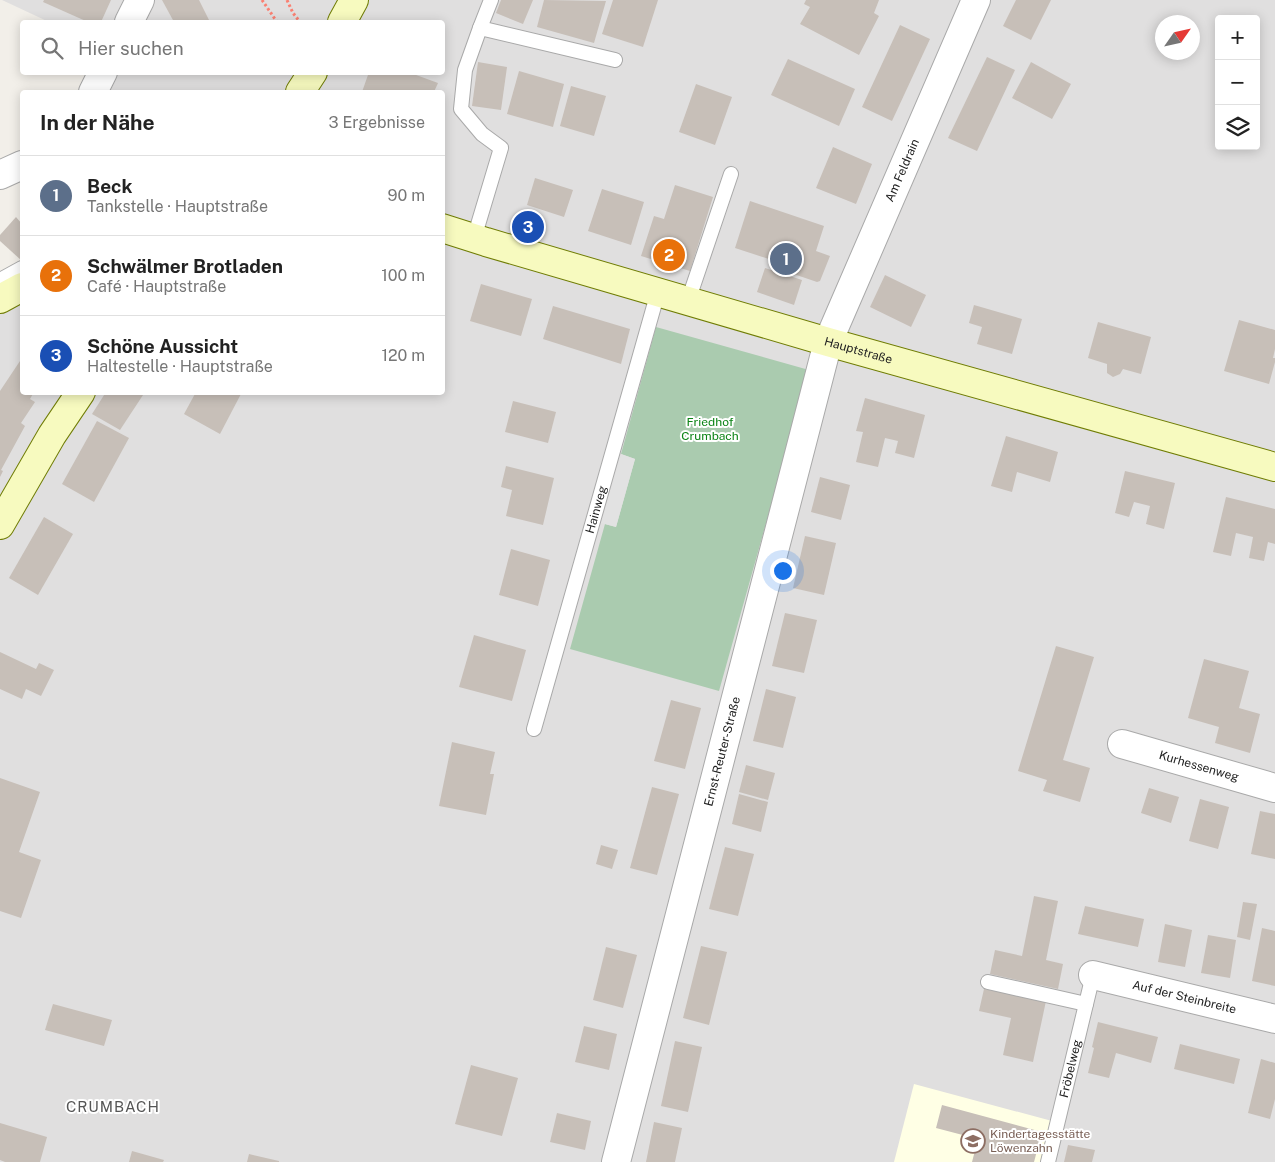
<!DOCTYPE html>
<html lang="de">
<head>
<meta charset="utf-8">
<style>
	body { margin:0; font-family:"Public Sans",sans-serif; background:#f2f2f2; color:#222 }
	.controls { position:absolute; right:15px; top:15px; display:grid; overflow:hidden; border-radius:5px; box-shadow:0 2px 12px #0003 }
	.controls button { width:45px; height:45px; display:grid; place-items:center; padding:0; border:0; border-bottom:1px solid #e0e0e0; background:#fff; color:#222; font:25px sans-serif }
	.compass { position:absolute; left:1155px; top:15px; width:45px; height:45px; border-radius:50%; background:#fff; box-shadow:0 2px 12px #0003; rotate:56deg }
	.you { position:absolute; left:782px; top:570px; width:18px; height:18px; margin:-12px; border:4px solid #fff; border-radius:50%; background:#1a73e8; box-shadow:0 0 0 8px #1a73e833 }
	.badge { display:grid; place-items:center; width:32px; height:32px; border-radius:50%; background:#d40000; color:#fff; font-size:16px; font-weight:700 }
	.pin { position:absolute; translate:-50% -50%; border:2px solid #fff; box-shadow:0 1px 5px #0006 }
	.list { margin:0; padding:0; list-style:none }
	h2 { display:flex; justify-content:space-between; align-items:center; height:65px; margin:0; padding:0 20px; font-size:21px }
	h2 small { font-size:16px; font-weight:400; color:#767676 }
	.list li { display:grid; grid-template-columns:32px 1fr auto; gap:15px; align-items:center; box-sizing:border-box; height:80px; padding:0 20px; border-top:1px solid #e0e0e0 }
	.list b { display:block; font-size:19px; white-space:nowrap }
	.list p { margin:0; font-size:16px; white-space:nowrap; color:#767676 }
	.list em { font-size:16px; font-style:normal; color:#767676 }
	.icon { flex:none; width:28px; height:28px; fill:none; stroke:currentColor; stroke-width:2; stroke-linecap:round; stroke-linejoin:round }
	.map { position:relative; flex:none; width:1275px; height:1162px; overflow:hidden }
	.search { position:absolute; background:#fff; box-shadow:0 2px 12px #0003; left:20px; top:20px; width:425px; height:55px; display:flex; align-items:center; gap:12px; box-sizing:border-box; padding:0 18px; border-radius:5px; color:#767676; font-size:19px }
	.panel { position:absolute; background:#fff; box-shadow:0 2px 12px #0003; left:20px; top:90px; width:425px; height:305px; border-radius:5px }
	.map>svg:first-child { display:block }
	.residential { fill:#e0dfdf; fill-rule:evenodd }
	.education { fill:#ffffe5 }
	.cemetery { fill:#aacbaf }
	.parking { fill:#e2e2e2 }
	.building { fill:#c7bfb8 }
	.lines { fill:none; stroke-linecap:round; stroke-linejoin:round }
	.service-casing { stroke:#a9a9a9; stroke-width:16 }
	.minor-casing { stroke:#a9a9a9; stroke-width:30 }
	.secondary-casing { stroke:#707d05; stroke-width:30 }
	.path { stroke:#fa8072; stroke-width:3; stroke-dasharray:2.5 2.5; stroke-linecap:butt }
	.service { stroke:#fff; stroke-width:14 }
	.minor { stroke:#fff; stroke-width:28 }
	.secondary { stroke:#f7fabf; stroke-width:28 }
	.labels { text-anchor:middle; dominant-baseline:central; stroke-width:4; stroke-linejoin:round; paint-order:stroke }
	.street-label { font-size:12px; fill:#222; stroke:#fff }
	.park-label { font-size:12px; fill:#0c8416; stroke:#fff }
	.education-label { font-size:12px; fill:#785e54; stroke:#fff; text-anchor:start }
	.quarter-label { font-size:15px; letter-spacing:1px; fill:#555; stroke:#fff }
</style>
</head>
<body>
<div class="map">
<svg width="1275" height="1162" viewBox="0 0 1275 1162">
	<rect width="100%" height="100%" fill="#f2efe9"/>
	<!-- residential -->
	<path class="residential" d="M2,0H1275V1162H0V310L22,299V392H442V92H106L100,73L442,72V22H49ZM1219,19H1256V146H1219ZM1162,22H1192V52H1162Z"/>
	<!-- education -->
	<path class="education" d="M914,1084L1052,1121L1042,1162H894Z"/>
	<!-- cemetery -->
	<path class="cemetery" d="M656,327L809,370L719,691L570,649L605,524L616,527L635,459L621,454Z"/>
	<!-- parking -->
	<path class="parking" d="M621,454L635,459L616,527L601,523Z"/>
	<!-- building -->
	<g class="building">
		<path d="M44,0H111L101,22H88L43,2Z"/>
		<path d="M162,0H199L210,22H174Z"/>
		<path d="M501,0H533L523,24L496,13Z"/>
		<path d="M544,0L606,1L594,43L537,27Z"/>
		<path d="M613,0H658L643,47L602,34Z"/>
		<path d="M806,0H879L874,13L879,16L859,55L800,24L810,7L804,4Z"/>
		<path d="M1016,0H1051L1031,40L1003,26Z"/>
		<path d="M900,25L930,39L892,121L862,107Z"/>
		<path d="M987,57L1015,70L977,151L948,138Z"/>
		<path d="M788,59L855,89L839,126L771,95Z"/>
		<path d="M478,62L507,67L501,110L472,106Z"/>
		<path d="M1031,62L1071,84L1052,119L1012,98Z"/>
		<path d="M519,71L564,84L553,127L507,114Z"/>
		<path d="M369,72H408L438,83L434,92H362Z"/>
		<path d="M696,84L732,97L715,145L679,132Z"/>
		<path d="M571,86L606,96L594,136L560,126Z"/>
		<path d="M833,147L872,164L856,204L816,188Z"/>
		<path d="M535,178L573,190L564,217L527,205Z"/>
		<path d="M675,185L713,197L690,271L641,256L654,216L664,219Z"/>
		<path d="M602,189L644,202L631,245L588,231Z"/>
		<path d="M750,201L824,226L816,251L830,256L820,281L817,282L779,269L781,263L735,248Z"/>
		<path d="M16,217L22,224V261L0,241V235Z"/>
		<path d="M765,268L802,280L794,305L757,292Z"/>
		<path d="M885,275L926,295L911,327L870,307Z"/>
		<path d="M481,284L532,299L521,336L470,321Z"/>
		<path d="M974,305L1022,319L1012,354L977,344L982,327L969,323Z"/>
		<path d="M553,306L630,329L621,364L543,339Z"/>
		<path d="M1239,320L1275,330V349L1273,358H1275V362L1269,384L1224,371Z"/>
		<path d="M1098,322L1151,337L1141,374L1123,369L1120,374L1113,377L1107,373V364L1088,358Z"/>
		<path d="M22,358V392H34L30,399L35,402L21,423L25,426L1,470L3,471L0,477V391Z"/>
		<path d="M106,392H145L120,430L92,414Z"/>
		<path d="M196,392H242L220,434L184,414Z"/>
		<path d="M865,398L925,415L914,458L895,453L898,441L885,438L878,467L856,462L863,432L856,431Z"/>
		<path d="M513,401L556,412L548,443L505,432Z"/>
		<path d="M97,421L129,438L94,502L62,484Z"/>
		<path d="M1006,436L1058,452L1050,482L1017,472L1012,492L991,486Z"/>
		<path d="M506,466L554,478L543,525L506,516L512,490L501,487Z"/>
		<path d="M1125,471L1175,483L1164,529L1146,524L1150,506L1134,502L1129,517L1115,513Z"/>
		<path d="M820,477L850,485L841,520L811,512Z"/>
		<path d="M1226,497L1275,509V544L1268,542L1264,561L1249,558L1253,537L1236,533L1231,556L1213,552Z"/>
		<path d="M44,517L73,534L38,595L9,578Z"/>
		<path d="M805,536L836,543L824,595L793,588Z"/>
		<path d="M511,549L550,560L538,606L499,595Z"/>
		<path d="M785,613L817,620L804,673L772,666Z"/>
		<path d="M474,635L526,650L512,701L459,687Z"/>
		<path d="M1056,646L1094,657L1063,760L1090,768L1080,802L1043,791L1047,780L1018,771Z"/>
		<path d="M0,652L36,669L39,663L54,670L41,696L26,689L22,699L0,689Z"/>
		<path d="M1204,659L1249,671L1239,708L1260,714L1250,753L1215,743L1219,727L1188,718Z"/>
		<path d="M766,689L796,697L783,748L753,741Z"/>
		<path d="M671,700L701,708L685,769L654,761Z"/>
		<path d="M452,742L495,752L490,774H494L486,815L439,806Z"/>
		<path d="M746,765L775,773L768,800L739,792Z"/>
		<path d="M0,778L40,792L19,852L41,860L21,918L0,911Z"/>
		<path d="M652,787L679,794L657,875L630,868Z"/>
		<path d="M1149,788L1179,797L1171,823L1141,813Z"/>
		<path d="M739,794L768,802L761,832L732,824Z"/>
		<path d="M1200,799L1229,807L1218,849L1189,841Z"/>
		<path d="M1260,811L1275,814V859L1251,854Z"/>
		<path d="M601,845L618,850L612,869L596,864Z"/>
		<path d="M725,847L754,854L738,916L709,909Z"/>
		<path d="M1034,896L1058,901L1046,960L1063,964L1058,989L990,974L995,950L1022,956Z"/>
		<path d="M1243,902L1257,904L1250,940L1237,937Z"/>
		<path d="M1085,906L1144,919L1138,947L1078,934Z"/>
		<path d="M1165,924L1192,930L1185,967L1158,962Z"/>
		<path d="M1262,928L1275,931V986L1252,981Z"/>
		<path d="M1208,935L1236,940L1230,978L1201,973Z"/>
		<path d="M701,946L727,952L709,1025L683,1018Z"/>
		<path d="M606,947L637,955L623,1008L593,1000Z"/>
		<path d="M984,989L1046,1001L1033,1062L1003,1055L1011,1018L979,1011Z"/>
		<path d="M53,1004L112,1020L104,1046L45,1030Z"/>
		<path d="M1098,1022L1158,1037L1151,1063L1116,1053L1109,1078L1088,1073L1094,1048L1092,1047Z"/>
		<path d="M584,1026L617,1034L609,1070L575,1062Z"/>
		<path d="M675,1041L702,1047L688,1112L661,1106Z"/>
		<path d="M1180,1044L1240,1059L1234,1084L1174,1069Z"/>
		<path d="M1261,1059L1275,1063V1099L1270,1119L1248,1113Z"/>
		<path d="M471,1065L518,1078L502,1136L455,1124Z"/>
		<path d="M942,1105L1042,1132L1034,1162H972L978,1139L936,1128Z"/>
		<path d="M557,1113L591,1121L585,1150L550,1142Z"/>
		<path d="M654,1122L682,1128L675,1162H646Z"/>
		<path d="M0,1123L47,1137L40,1162H5L0,1160Z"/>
		<path d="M1068,1145L1095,1150L1092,1162H1064Z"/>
		<path d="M132,1151L164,1160L163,1162H129Z"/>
		<path d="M249,1154L279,1161V1162H247Z"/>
	</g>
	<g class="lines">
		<!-- service casing -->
		<g class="service-casing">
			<g id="service">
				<path d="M480,28L491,0"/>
				<path d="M474,238L501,148L482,134L461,109L465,70L480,28L615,60"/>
				<path d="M0,280L22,268"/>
				<path d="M688,301L731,174"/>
				<path id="s1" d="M534,729L658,292"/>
				<path d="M988,982L1086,1004"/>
				<path id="s2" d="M1048,1162L1093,975"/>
			</g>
		</g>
		<!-- minor casing -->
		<g class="minor-casing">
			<g id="minor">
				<path d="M129,22L140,0"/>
				<path d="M93,92L103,72"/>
				<path d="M0,175L22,165"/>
				<path id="s3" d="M1122,744L1275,788"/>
				<path id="s4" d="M1093,975L1275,1019"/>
				<path id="s5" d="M616,1162L828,342L976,0"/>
			</g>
		</g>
		<!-- secondary casing -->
		<g class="secondary-casing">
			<g id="secondary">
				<path d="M342,22L354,0"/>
				<path d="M300,92L313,72"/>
				<path id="s6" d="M442,228L486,242L828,342L1275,467"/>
				<path d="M0,299L22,287"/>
				<path d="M0,525L52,435L81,392"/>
			</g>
		</g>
		<!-- path -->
		<g class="path">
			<path d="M262,0L277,22"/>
			<path d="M287,0L293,13L300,22"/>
		</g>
		<!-- service -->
		<use href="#service" class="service"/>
		<!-- minor -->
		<use href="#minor" class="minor"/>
		<!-- secondary -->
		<use href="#secondary" class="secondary"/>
	</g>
	<!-- icons -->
	<defs>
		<g id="school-ring" transform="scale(1.25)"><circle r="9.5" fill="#fff" stroke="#8d6e63" stroke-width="1.5"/><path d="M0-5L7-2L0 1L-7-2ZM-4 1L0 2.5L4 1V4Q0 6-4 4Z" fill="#8d6e63"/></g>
	</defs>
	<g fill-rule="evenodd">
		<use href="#school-ring" x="973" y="1141"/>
	</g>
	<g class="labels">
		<!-- street labels -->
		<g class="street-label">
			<text stroke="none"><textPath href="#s5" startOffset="1034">Am Feldrain</textPath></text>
			<text stroke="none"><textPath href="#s6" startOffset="434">Hauptstraße</textPath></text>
			<text stroke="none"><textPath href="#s1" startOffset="228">Hainweg</textPath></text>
			<text stroke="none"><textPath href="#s5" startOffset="424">Ernst-Reuter-Straße</textPath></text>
			<text stroke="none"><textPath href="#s3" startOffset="80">Kurhessenweg</textPath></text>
			<text stroke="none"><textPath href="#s4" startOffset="94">Auf der Steinbreite</textPath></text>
			<text stroke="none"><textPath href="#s2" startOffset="96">Fröbelweg</textPath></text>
		</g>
		<!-- park labels -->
		<g class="park-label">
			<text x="710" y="422">Friedhof<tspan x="710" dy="14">Crumbach</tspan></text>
		</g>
		<!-- education labels -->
		<g class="education-label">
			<text x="990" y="1134">Kindertagesstätte<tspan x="990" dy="14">Löwenzahn</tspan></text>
		</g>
		<!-- quarter labels -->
		<g class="quarter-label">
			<text x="113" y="1106">CRUMBACH</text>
		</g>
	</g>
</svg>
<div class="controls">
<button>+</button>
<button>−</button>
<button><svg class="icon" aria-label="layers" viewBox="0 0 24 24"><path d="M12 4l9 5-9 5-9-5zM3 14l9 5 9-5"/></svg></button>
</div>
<svg class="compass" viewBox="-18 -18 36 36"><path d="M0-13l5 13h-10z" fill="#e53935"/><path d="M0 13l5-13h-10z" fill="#767676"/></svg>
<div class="you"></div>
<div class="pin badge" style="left:786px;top:259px;background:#5c6f8a">1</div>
<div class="pin badge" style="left:669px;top:255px;background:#e8710a">2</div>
<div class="pin badge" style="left:528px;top:227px;background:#1a4fb4">3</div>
<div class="search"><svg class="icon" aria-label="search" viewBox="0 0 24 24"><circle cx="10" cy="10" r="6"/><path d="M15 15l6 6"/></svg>Hier suchen</div>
<section class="panel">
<h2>In der Nähe<small>3 Ergebnisse</small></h2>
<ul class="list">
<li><span class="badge" style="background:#5c6f8a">1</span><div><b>Beck</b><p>Tankstelle · Hauptstraße</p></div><em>90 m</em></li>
<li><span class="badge" style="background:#e8710a">2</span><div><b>Schwälmer Brotladen</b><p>Café · Hauptstraße</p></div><em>100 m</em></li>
<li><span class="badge" style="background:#1a4fb4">3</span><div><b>Schöne Aussicht</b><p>Haltestelle · Hauptstraße</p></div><em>120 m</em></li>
</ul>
</section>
</div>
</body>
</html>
